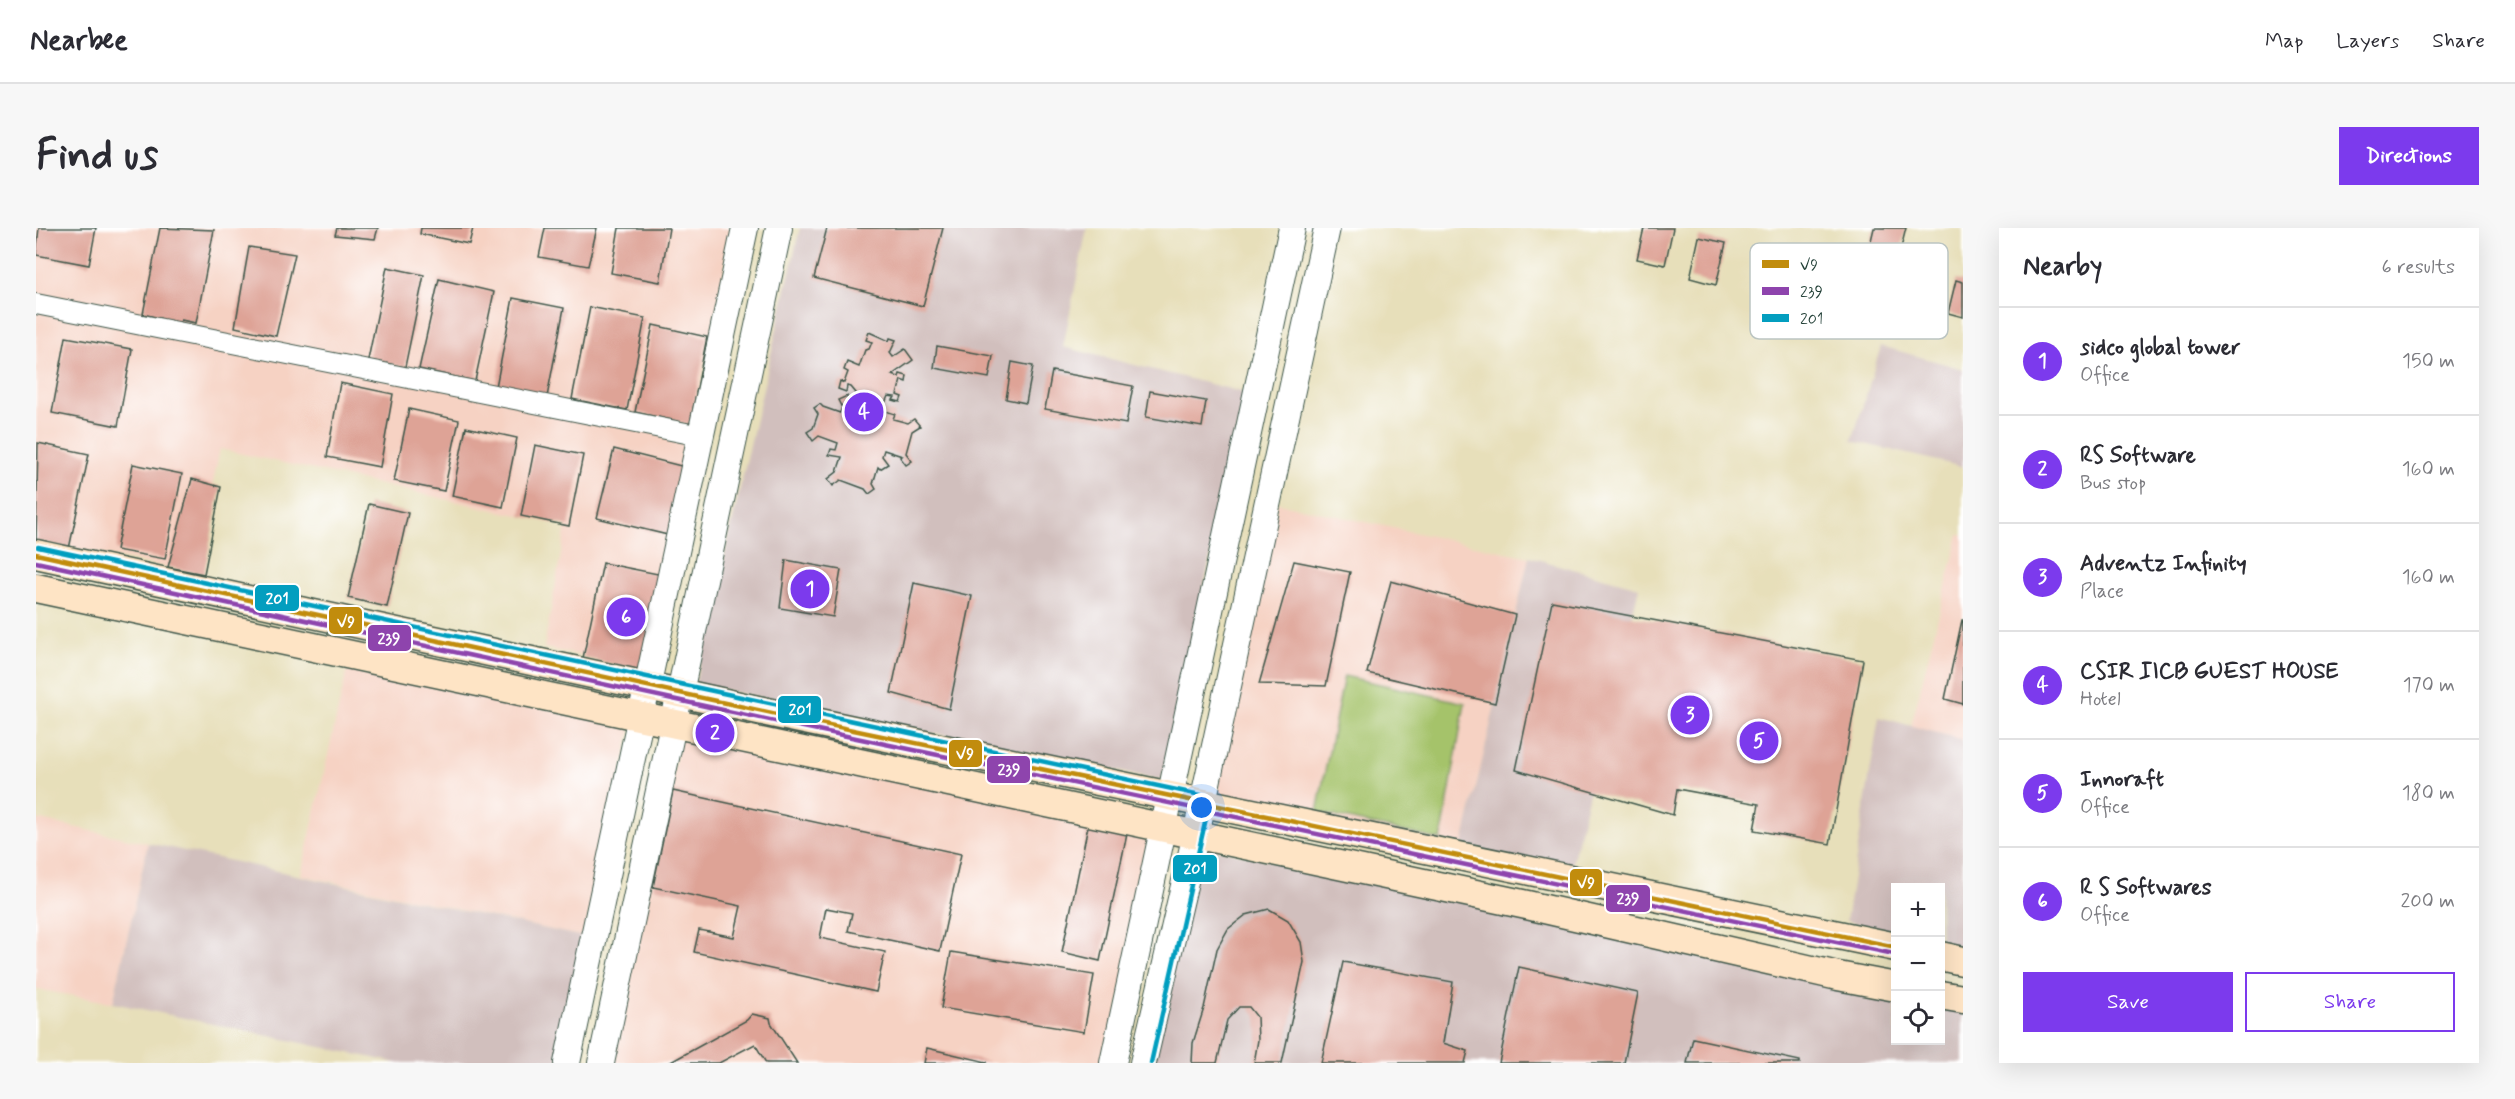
<!DOCTYPE html>
<html lang="en">
<head>
<meta charset="utf-8">
<style>
	body { margin:0; font-family:Mynerve,sans-serif; background:#f7f7f7; color:#2b2b33 }
	.controls { position:absolute; right:18px; bottom:18px; display:grid; overflow:hidden; border-radius:0px; box-shadow:0 6px 24px #0002 }
	.controls button { width:54px; height:54px; display:grid; place-items:center; padding:0; border:0; border-bottom:2px solid #e1e1e2; background:#fff; color:#2b2b33; font:30px sans-serif }
	.you { position:absolute; left:1166px; top:580px; width:21px; height:21px; margin:-15px; border:4px solid #fff; border-radius:50%; background:#1a73e8; box-shadow:0 0 0 9px #1a73e833 }
	.badge { display:grid; place-items:center; width:39px; height:39px; border-radius:50%; background:#7c3aed; color:#fff; font-size:20px; font-weight:700 }
	.pin { position:absolute; translate:-50% -50%; border:3px solid #fff; box-shadow:0 2px 6px #0006 }
	.list { margin:0; padding:0; list-style:none }
	h2 { display:flex; justify-content:space-between; align-items:center; height:78px; margin:0; padding:0 24px; font-size:26px }
	h2 small { font-size:20px; font-weight:400; color:#7c7c81 }
	.list li { display:grid; grid-template-columns:39px 1fr auto; gap:18px; align-items:center; box-sizing:border-box; height:108px; padding:0 24px; border-top:2px solid #e1e1e2 }
	.list b { display:block; font-size:22px; white-space:nowrap }
	.list p { margin:0; font-size:20px; white-space:nowrap; color:#7c7c81 }
	.list em { font-size:20px; font-style:normal; color:#7c7c81 }
	.actions { display:flex; gap:12px; padding:18px 24px }
	.actions a { flex:1; padding:14px 0; border:2px solid #7c3aed; border-radius:0px; text-align:center; font-size:21px; color:#7c3aed }
	.actions .main { background:#7c3aed; color:#fff }
	.icon { flex:none; width:33px; height:33px; fill:none; stroke:currentColor; stroke-width:2; stroke-linecap:round; stroke-linejoin:round }
	.map { position:relative; flex:none; width:1927px; height:835px; overflow:hidden; border-radius:0px }
	header { display:flex; align-items:center; gap:36px; box-sizing:border-box; height:84px; padding:0 30px; background:#fff; border-bottom:2px solid #e1e1e2 }
	header strong { font-size:28px }
	nav { display:flex; gap:33px; margin-inline-start:auto; font-size:21px }
	.intro { display:flex; align-items:center; justify-content:space-between; box-sizing:border-box; height:144px; padding:0 36px }
	h1 { margin:0; font-size:42px }
	.button { padding:15px 27px; border-radius:0px; background:#7c3aed; color:#fff; font-size:21px; font-weight:700 }
	main { display:flex; gap:36px; padding:0 36px }
	aside { flex:1; background:#fff; border-radius:0px; box-shadow:0 6px 24px #0002 }
	.map>svg:first-child { display:block }
	.built { fill:#f6d2c3 }
	.industrial { fill:#d1bfbd }
	.green { fill:#a5c36a; stroke:#62804f; stroke-width:1.5 }
	.building { fill:#dea396 }
	.lines { fill:none; stroke-linecap:round; stroke-linejoin:round }
	.minor-casing { stroke:#3d5548; stroke-width:22 }
	.tertiary-casing { stroke:#3d5548; stroke-width:28 }
	.secondary-casing { stroke:#3d5548; stroke-width:31 }
	.minor { stroke:#fff; stroke-width:20 }
	.tertiary { stroke:#fff; stroke-width:26 }
	.secondary { stroke:#fee4c5; stroke-width:28 }
	.bus-1-casing { stroke:#fff; stroke-width:9 }
	.bus-2-casing { stroke:#fff; stroke-width:9 }
	.bus-3-casing { stroke:#fff; stroke-width:9 }
	.bus-1 { stroke:#c18c0d; stroke-width:4.5 }
	.bus-2 { stroke:#8e44ad; stroke-width:4.5 }
	.bus-3 { stroke:#039ebf; stroke-width:4.5 }
	.key { fill:#fff; stroke:#bcc5c2; stroke-width:1.5 }
	.key-label { font-size:16px; fill:#1f3d34 }
	.line-badge { stroke:#fff; stroke-width:2 }
	.badge-label { font-size:16px; text-anchor:middle; font-weight:bold; fill:#fff }
</style>
</head>
<body>
<header>
<strong>Nearbee</strong>
<nav><a>Map</a><a>Layers</a><a>Share</a></nav>
</header>
<div class="intro"><h1>Find us</h1><a class="button">Directions</a></div>
<main>
<div class="map">
<svg width="1927" height="835" viewBox="0 0 1927 835">
	<rect width="100%" height="100%" fill="#fff"/>
	<filter id="ink" filterUnits="userSpaceOnUse"><feTurbulence type="fractalNoise" baseFrequency=".0167" numOctaves="2"/><feDisplacementMap in="SourceGraphic" scale="12" xChannelSelector="R" yChannelSelector="G"/><feConvolveMatrix kernelMatrix="1 2 1 2 8 2 1 2 1" color-interpolation-filters="sRGB"/></filter>
	<filter id="wash" filterUnits="userSpaceOnUse"><feTurbulence type="fractalNoise" baseFrequency=".008" numOctaves="4" result="noise"/><feDisplacementMap in="SourceGraphic" scale="24" xChannelSelector="R" yChannelSelector="G"/><feGaussianBlur stdDeviation="1.35" result="paint"/><feColorMatrix in="noise" values="0 0 0 0 0 0 0 0 0 0 0 0 0 0 0 0 0 1.4 0 .05"/><feComposite in="paint" operator="in"/></filter>
	<g filter="url(#wash)">
		<rect width="100%" height="100%" fill="#e7dfba"/>
		<!-- built -->
		<g class="built">
			<path d="M0,0H697L607,440L508,420L530,298L184,221L158,345L0,313Z"/>
			<path d="M1241,275L1493,329L1425,625L1178,569Z"/>
			<path d="M1923,306L1927,307V512L1875,498Z"/>
			<path d="M311,442L596,497L548,709L265,647Z"/>
			<path d="M645,507L1122,603L1070,835H573Z"/>
			<path d="M0,591L112,615L77,775L0,761Z"/>
		</g>
		<!-- industrial -->
		<g class="industrial">
			<path d="M764,0H1051L1027,119L1210,165L1126,552L659,456Z"/>
			<path d="M1845,118L1927,141V239L1816,213Z"/>
			<path d="M1493,329L1603,359L1534,644L1425,625Z"/>
			<path d="M1843,489L1927,512V719L1905,714L1904,660H1860L1859,704L1810,693Z"/>
			<path d="M112,615L548,709L522,835H361L77,775Z"/>
			<path d="M1165,618L1859,764L1860,812H1904L1905,773L1927,778V835H1114Z"/>
		</g>
		<!-- green -->
		<path class="green" d="M1308,448L1429,475L1405,612L1281,584Z"/>
		<g id="blocks">
			<!-- building -->
			<g class="building">
				<path d="M3,0H60L53,37L0,27Z"/>
				<path d="M124,0L178,2L160,95L145,92L143,100L123,96L124,90L107,86Z"/>
				<path d="M301,0H342L339,11L299,7Z"/>
				<path d="M385,0H437L433,16L384,6Z"/>
				<path d="M509,0H561L552,38L503,29Z"/>
				<path d="M583,0H633L624,54L575,45Z"/>
				<path d="M791,0H907L887,78L778,50Z"/>
				<path d="M1608,0H1637L1629,37L1601,31Z"/>
				<path d="M1838,0H1870L1863,28L1833,21Z"/>
				<path d="M1663,9L1690,15L1680,57L1654,50Z"/>
				<path d="M213,19L259,26L240,108L199,99Z"/>
				<path d="M351,39L388,47L369,139L332,132Z"/>
				<path d="M403,51L458,64L439,153L383,141Z"/>
				<path d="M1920,52L1927,54V89L1912,85Z"/>
				<path d="M477,70L528,80L511,169L460,159Z"/>
				<path d="M554,79L609,90L591,182L536,171Z"/>
				<path d="M617,97L671,109L654,196L599,184Z"/>
				<path d="M833,104L853,113L854,110L860,112L854,125L857,129L869,121L877,132L856,147L863,149L864,146L871,148L870,154L865,152L861,167L866,169L864,174L857,172L859,169L852,168L846,182L859,186L857,191L872,195L878,191L884,198L876,203L870,225L876,233L870,237L864,229L866,228L848,222L846,228L852,236L844,241L842,239L837,256L840,261L833,266L829,261L805,252L797,258L792,251L801,244L806,229L793,227L795,221L800,222L802,215L783,208L777,213L771,204L777,200L782,186L778,180L784,176L787,179L804,185L807,177L805,178L802,172L811,168L812,173L817,172L820,165L815,159L811,158L810,164L802,161L804,153L808,155L812,144L808,142L811,134L823,139L829,122L833,121L836,114L830,112Z"/>
				<path d="M30,109L96,121L82,198L16,185Z"/>
				<path d="M901,118L957,128L953,150L898,140Z"/>
				<path d="M976,134L997,138L990,175L970,171Z"/>
				<path d="M1016,143L1097,158L1090,196L1009,181Z"/>
				<path d="M304,155L357,166L344,239L291,229Z"/>
				<path d="M1114,163L1170,173L1166,199L1110,189Z"/>
				<path d="M373,181L423,192L408,263L358,253Z"/>
				<path d="M430,199L481,210L467,279L416,268Z"/>
				<path d="M2,215L53,226L33,321L0,313Z"/>
				<path d="M499,217L547,227L533,298L485,288Z"/>
				<path d="M578,221L657,241L640,309L561,290Z"/>
				<path d="M97,236L146,246L129,331L80,322Z"/>
				<path d="M156,251L185,259L168,346L132,339Z"/>
				<path d="M333,276L372,285L351,379L312,370Z"/>
				<path d="M750,332L805,342L797,389L744,380Z"/>
				<path d="M1258,333L1314,344L1290,458L1223,456Z"/>
				<path d="M567,335L632,348L613,444L547,430Z"/>
				<path d="M1355,353L1479,387L1459,475L1331,445Z"/>
				<path d="M878,355L936,368L913,481L855,465Z"/>
				<path d="M1516,373L1827,432L1794,616L1718,602L1723,576L1641,561L1637,587L1480,542Z"/>
				<path d="M1926,392H1927V476L1909,471Z"/>
				<path d="M637,563L925,626L904,723L812,703L816,685L790,680L784,710L849,724L840,764L658,724L663,702L698,709L705,678L617,659Z"/>
				<path d="M1052,598L1091,606L1064,733L1026,724Z"/>
				<path d="M1233,681L1252,692L1265,714L1268,734L1246,835H1218L1222,812L1221,789L1213,779H1203L1191,792L1181,835H1156L1157,815L1168,780L1181,721L1192,701L1210,687Z"/>
				<path d="M915,724L1058,747L1048,804L905,780Z"/>
				<path d="M1307,734L1417,754L1407,815L1432,823L1429,835H1285Z"/>
				<path d="M1483,739L1602,765L1588,835H1463Z"/>
				<path d="M716,786L734,790L735,795L761,835H730L719,816L683,835H633L711,792Z"/>
				<path d="M1657,810L1764,833V835H1651Z"/>
				<path d="M891,820L951,834V835H888Z"/>
			</g>
		</g>
	</g>
	<g filter="url(#ink)">
		<use href="#blocks" fill-opacity="0" stroke="#3d5548" stroke-width="1.5"/>
		<g class="lines">
			<!-- minor casing -->
			<g class="minor-casing">
				<path id="minor" d="M0,76L665,208"/>
			</g>
			<!-- tertiary casing -->
			<g class="tertiary-casing">
				<g id="tertiary">
					<path d="M531,835L709,0"/>
					<path d="M565,835L743,0"/>
					<path d="M1077,835L1256,0"/>
					<path d="M1107,835L1160,606L1291,0"/>
				</g>
			</g>
			<!-- secondary casing -->
			<g class="secondary-casing">
				<g id="secondary">
					<path d="M0,326L750,488L1860,719"/>
					<path d="M0,360L1491,677L1802,748L1860,759"/>
					<path d="M1904,728L1927,733"/>
					<path d="M1904,767L1927,771"/>
				</g>
			</g>
			<!-- minor -->
			<use href="#minor" class="minor"/>
			<!-- tertiary -->
			<use href="#tertiary" class="tertiary"/>
			<!-- secondary -->
			<use href="#secondary" class="secondary"/>
			<!-- bus-1 casing -->
			<g class="bus-1-casing">
				<path id="bus-1" d="M0,326L750,488L1860,719"/>
			</g>
			<!-- bus-2 casing -->
			<g class="bus-2-casing">
				<path id="bus-2" d="M0,334L748,495L1858,726"/>
			</g>
			<!-- bus-3 casing -->
			<g class="bus-3-casing">
				<path id="bus-3" d="M2,319L1169,568L1173,577L1115,835"/>
			</g>
			<!-- bus-1 -->
			<use href="#bus-1" class="bus-1"/>
			<!-- bus-2 -->
			<use href="#bus-2" class="bus-2"/>
			<!-- bus-3 -->
			<use href="#bus-3" class="bus-3"/>
		</g>
	</g>
	<!-- legend -->
	<rect x="1714" y="15" width="198" height="96" rx="9" class="key"/>
	<rect x="1726" y="32" width="27" height="8" fill="#c18c0d"/>
	<rect x="1726" y="59" width="27" height="8" fill="#8e44ad"/>
	<rect x="1726" y="86" width="27" height="8" fill="#039ebf"/>
	<g class="key-label">
		<text x="1764" y="42">V9</text>
		<text x="1764" y="69">239</text>
		<text x="1764" y="96">201</text>
	</g>
	<g class="line-badge">
		<rect x="218" y="356" width="46" height="28" rx="6" fill="#039ebf"/>
		<rect x="292" y="378" width="35" height="29" rx="6" fill="#c18c0d"/>
		<rect x="331" y="396" width="45" height="28" rx="6" fill="#8e44ad"/>
		<rect x="741" y="467" width="45" height="29" rx="6" fill="#039ebf"/>
		<rect x="912" y="511" width="35" height="29" rx="6" fill="#c18c0d"/>
		<rect x="950" y="527" width="45" height="29" rx="6" fill="#8e44ad"/>
		<rect x="1136" y="626" width="46" height="29" rx="6" fill="#039ebf"/>
		<rect x="1533" y="640" width="34" height="29" rx="6" fill="#c18c0d"/>
		<rect x="1569" y="656" width="46" height="29" rx="6" fill="#8e44ad"/>
	</g>
	<g class="badge-label">
		<text x="241" y="376">201</text>
		<text x="310" y="399">V9</text>
		<text x="353" y="416">239</text>
		<text x="764" y="487">201</text>
		<text x="929" y="531">V9</text>
		<text x="973" y="547">239</text>
		<text x="1159" y="646">201</text>
		<text x="1550" y="660">V9</text>
		<text x="1592" y="676">239</text>
	</g>
</svg>
<div class="controls">
<button>+</button>
<button>−</button>
<button><svg class="icon" aria-label="locate" viewBox="0 0 24 24"><circle cx="12" cy="12" r="6"/><path d="M12 2v4M12 18v4M2 12h4M18 12h4"/></svg></button>
</div>
<div class="you"></div>
<div class="pin badge" style="left:774px;top:361px">1</div>
<div class="pin badge" style="left:679px;top:505px">2</div>
<div class="pin badge" style="left:1654px;top:487px">3</div>
<div class="pin badge" style="left:828px;top:184px">4</div>
<div class="pin badge" style="left:1723px;top:513px">5</div>
<div class="pin badge" style="left:590px;top:389px">6</div>
</div>
<aside>
<h2>Nearby<small>6 results</small></h2>
<ul class="list">
<li><span class="badge">1</span><div><b>sidco global tower</b><p>Office</p></div><em>150 m</em></li>
<li><span class="badge">2</span><div><b>RS Software</b><p>Bus stop</p></div><em>160 m</em></li>
<li><span class="badge">3</span><div><b>Adventz Infinity</b><p>Place</p></div><em>160 m</em></li>
<li><span class="badge">4</span><div><b>CSIR IICB GUEST HOUSE</b><p>Hotel</p></div><em>170 m</em></li>
<li><span class="badge">5</span><div><b>Innoraft</b><p>Office</p></div><em>180 m</em></li>
<li><span class="badge">6</span><div><b>R S Softwares</b><p>Office</p></div><em>200 m</em></li>
</ul>
<div class="actions"><a class="main">Save</a><a>Share</a></div>
</aside>
</main>
</body>
</html>
